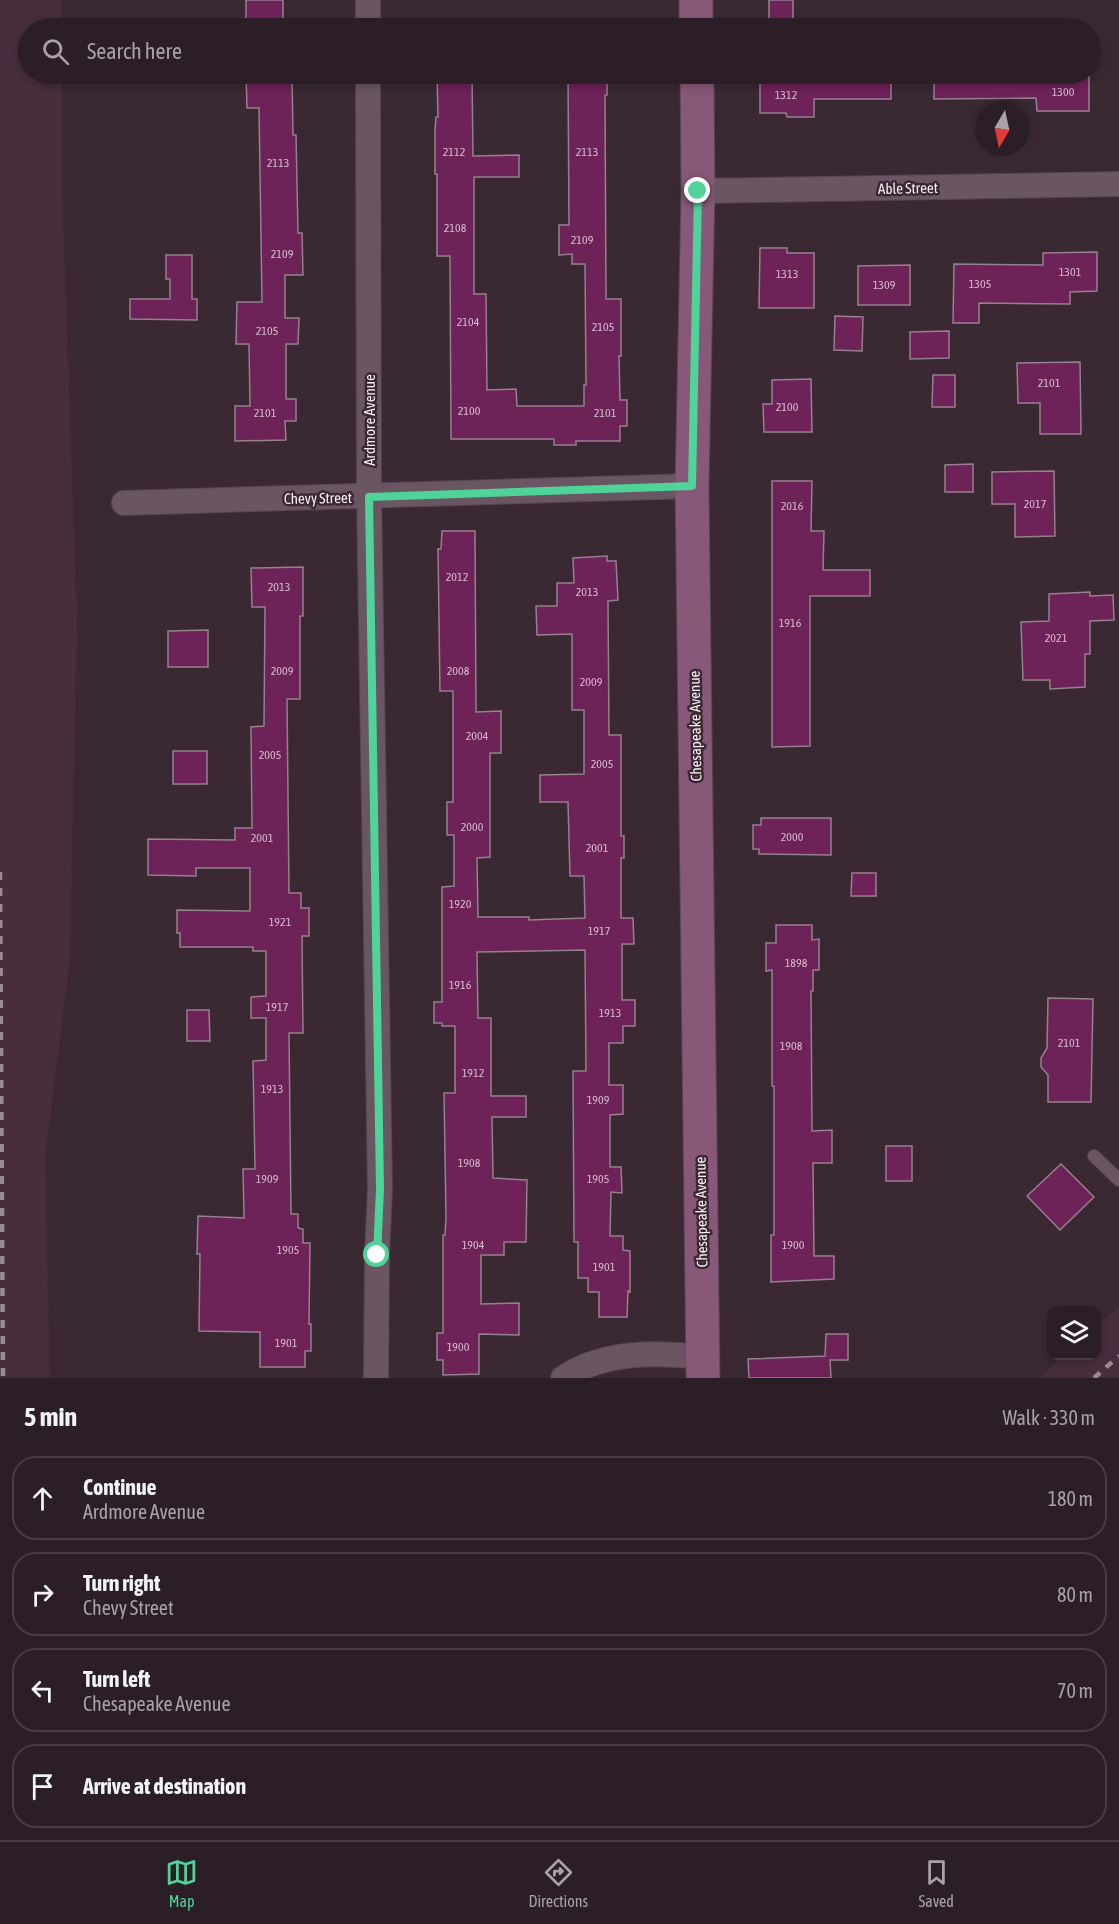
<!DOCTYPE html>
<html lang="en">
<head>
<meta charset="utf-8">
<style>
	body { margin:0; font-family:"Asap Condensed",sans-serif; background:#34272e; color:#f1f3f6 }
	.controls { position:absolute; right:18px; bottom:18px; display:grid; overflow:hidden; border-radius:12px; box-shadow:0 3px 9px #0003 }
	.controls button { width:54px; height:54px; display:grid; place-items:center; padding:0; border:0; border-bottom:2px solid #483c43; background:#2c1e26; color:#f1f3f6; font:30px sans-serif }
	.compass { position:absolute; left:975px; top:102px; width:54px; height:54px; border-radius:50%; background:#2c1e26; box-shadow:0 3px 9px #0003; rotate:189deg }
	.stop { position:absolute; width:18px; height:18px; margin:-14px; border:4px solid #4fd399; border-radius:50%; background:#fff }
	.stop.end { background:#4fd399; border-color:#fff; box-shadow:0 2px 6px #0008 }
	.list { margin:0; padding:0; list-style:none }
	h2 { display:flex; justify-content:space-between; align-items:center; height:78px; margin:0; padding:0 24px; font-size:26px }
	h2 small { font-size:20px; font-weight:400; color:#a6a2a7 }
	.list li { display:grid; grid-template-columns:39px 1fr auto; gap:18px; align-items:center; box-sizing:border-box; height:84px; margin:0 12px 12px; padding:0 12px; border:2px solid #483c43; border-radius:24px }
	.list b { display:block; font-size:22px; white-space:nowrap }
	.list p { margin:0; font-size:20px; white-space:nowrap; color:#a6a2a7 }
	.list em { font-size:20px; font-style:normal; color:#a6a2a7 }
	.icon { flex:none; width:33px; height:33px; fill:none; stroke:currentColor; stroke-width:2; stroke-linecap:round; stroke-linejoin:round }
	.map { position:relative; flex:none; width:1119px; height:1378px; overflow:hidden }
	.search { position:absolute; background:#2c1e26; box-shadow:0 3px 9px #0003; left:18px; right:18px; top:18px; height:66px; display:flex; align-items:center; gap:15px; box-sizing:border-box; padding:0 21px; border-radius:33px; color:#a6a2a7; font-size:22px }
	.sheet { height:462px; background:#2c1e26 }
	nav { display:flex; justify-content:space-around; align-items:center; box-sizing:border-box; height:84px; border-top:2px solid #483c43; background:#2c1e26; font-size:16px; color:#a6a2a7 }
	nav a { display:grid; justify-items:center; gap:3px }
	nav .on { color:#4fd399 }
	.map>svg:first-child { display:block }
	.built { fill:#462e3d }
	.building { fill:#6d2258; stroke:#96808d; stroke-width:1.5 }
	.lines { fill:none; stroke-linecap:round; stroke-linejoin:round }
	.lane-casing { stroke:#54454f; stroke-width:14 }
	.street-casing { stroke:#54454f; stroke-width:26 }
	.secondary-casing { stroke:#54454f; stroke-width:35 }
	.lane { stroke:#6a5663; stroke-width:12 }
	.street { stroke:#6a5663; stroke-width:24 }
	.secondary { stroke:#875877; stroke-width:33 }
	.rail { stroke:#998a93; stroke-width:4.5; stroke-dasharray:8 8; stroke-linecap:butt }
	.route { stroke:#4fd399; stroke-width:8 }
	.labels { text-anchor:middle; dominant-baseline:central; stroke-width:5; stroke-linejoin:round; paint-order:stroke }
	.number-label { font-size:12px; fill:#d6bacd }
	.street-label { font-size:15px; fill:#f9edf4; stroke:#3a2833 }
</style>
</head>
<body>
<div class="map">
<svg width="1119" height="1378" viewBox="0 0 1119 1378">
	<rect width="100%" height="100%" fill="#3a2833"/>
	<!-- built -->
	<g class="built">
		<path d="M0,0H61L62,28H28V74H62V186L77,621L70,958L45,1158L50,1378H0Z"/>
		<path d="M1119,1307V1378H1038L1064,1356H1096L1097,1326Z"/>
	</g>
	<!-- building -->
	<g class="building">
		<path d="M246,0H283V25L246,26Z"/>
		<rect x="769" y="0" width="24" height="28"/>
		<path d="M246,74H292L293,135H296L298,233H302L303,275H285V318H299L298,344H286V399H296V421H285L286,440L235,441V406H250L249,344H236L237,302H262L259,108H247Z"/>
		<path d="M437,74H472L473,156L519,155V177H474V294H486L487,390L516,389L517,406H584V385H586L585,264H572V254L559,255V225H569L568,74H607V95H605L606,299H621V356H619L620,400H627V426H620V441H576V445H554V439H451L450,256H437V174H435V131L436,117H438Z"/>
		<path d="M760,74H891V99H814V117H787L786,113H760Z"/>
		<path d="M934,74H1089V111H1037L1036,98L934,99Z"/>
		<path d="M760,248H787V253H814V308H759Z"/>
		<path d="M1097,252V291L1070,292V304L979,303V323H953L954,264L1043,265V253Z"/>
		<path d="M166,255H192V299H197V320L130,319V299H170V279H166Z"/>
		<path d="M910,265V305H858V266Z"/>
		<path d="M835,316L863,317L862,351L834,350Z"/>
		<path d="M949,331V358L910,359V332Z"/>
		<path d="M1080,362L1081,434H1040V403H1018L1017,363Z"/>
		<path d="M933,375H955V407H932Z"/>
		<path d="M811,379L812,432H764L763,404H772V380Z"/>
		<path d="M973,464V492H945V465Z"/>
		<path d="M1054,471L1055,536L1015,537V504H992V472Z"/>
		<path d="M772,481H812L811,531H824L823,570H870V596H810V746L772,747Z"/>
		<path d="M442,531H475L476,712L501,711V753H490V857L477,858L478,917H529V920L585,918L584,876H570L568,802H540V775L584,774V710H572V634L537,635L536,606H557V583H574L573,558L607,556V561H616L618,600L608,601L609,735H621V836H624V858H621V918H633L634,944H622V1000H635V1026H623V1043H609V1085H623V1114L610,1115V1167H621L622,1193L611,1192L610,1236H623V1250L630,1251V1292L628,1291L627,1317H599V1292H588V1278H578V1242H574L573,1071H586L585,950L477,952L478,1018H491V1096H526V1117H492L493,1178L527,1180L526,1242H504V1255H481V1304L519,1303V1335L479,1334V1374L443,1375V1360H437V1333H443V1235H445L446,1218L444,1093H455V1026H442V1023H434V1002H442V887L454,886V835H447V802H453V691H440L438,549H441Z"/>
		<path d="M303,567V616H300V699H287L289,893H301V908H309V936H302L303,1033H289L291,1214H298V1228L303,1229V1243H310L309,1324H311V1351H305V1367H260V1332L199,1331L200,1254H197L198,1216L244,1218L243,1169H255L253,1061L266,1060V1018H251V997L266,996V951H253V947H180V933H177V910L250,911V868H196V876L148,875V839L235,840V828H252L251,727L264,726L265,607H252L251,568Z"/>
		<path d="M1090,592V596L1113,595L1114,620L1090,621V654H1085V687L1050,689V680H1023L1021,622L1049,621V594Z"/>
		<path d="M208,630V667H168V631Z"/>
		<rect x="173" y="751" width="34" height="33"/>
		<path d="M761,818H831V855L759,854V849H753V825H761Z"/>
		<path d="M852,873H876V896H851Z"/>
		<path d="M776,925H812V940L819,939V970H813V991H811L812,1131L832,1130V1163H813L814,1256H834V1279L771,1282V1235H774V1086H772V970L766,971V943H776Z"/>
		<path d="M1048,998L1093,999L1091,1102H1048V1075L1041,1067V1058L1047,1048Z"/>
		<path d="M187,1010H209L210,1041H187Z"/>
		<rect x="886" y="1146" width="26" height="35"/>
		<path d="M1061,1164L1094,1197L1060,1230L1027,1196Z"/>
		<path d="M826,1334H848V1360H830L831,1378H749L748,1359L825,1356Z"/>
	</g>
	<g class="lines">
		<!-- lane casing -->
		<g class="lane-casing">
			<path id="lane" d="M1094,1156L1119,1180"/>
		</g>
		<!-- street casing -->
		<g class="street-casing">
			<g id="street">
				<path d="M368,0V28"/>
				<path d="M368,74L369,497L380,1189L377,1255L376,1378"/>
				<path d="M698,191L1119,184"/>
				<path d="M124,503L692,486"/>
				<path d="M563,1378C604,1351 655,1352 702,1357"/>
			</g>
		</g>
		<!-- secondary casing -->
		<g class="secondary-casing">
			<g id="secondary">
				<path d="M696,0V28"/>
				<path d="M697,74L698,191L692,486L703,1378"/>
			</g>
		</g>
		<!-- lane -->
		<use href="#lane" class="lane"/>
		<!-- street -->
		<use href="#street" class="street"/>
		<!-- secondary -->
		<use href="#secondary" class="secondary"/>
		<!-- rail -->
		<g class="rail">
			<path d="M0,872L3,1378"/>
			<path d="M1094,1378L1119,1356"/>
		</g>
	</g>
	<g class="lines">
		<!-- route -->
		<path class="route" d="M377,1255L380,1189L369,497L692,486L698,191"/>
	</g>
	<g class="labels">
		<!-- number labels -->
		<g class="number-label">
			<text x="1063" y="92">1300</text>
			<text x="786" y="95">1312</text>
			<text x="454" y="152">2112</text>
			<text x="587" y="152">2113</text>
			<text x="278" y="163">2113</text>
			<text x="455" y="228">2108</text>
			<text x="582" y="240">2109</text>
			<text x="282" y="254">2109</text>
			<text x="1070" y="272">1301</text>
			<text x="787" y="274">1313</text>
			<text x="980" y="284">1305</text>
			<text x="884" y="285">1309</text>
			<text x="468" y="322">2104</text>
			<text x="603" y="327">2105</text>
			<text x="267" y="331">2105</text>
			<text x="1049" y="383">2101</text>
			<text x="787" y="407">2100</text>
			<text x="469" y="411">2100</text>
			<text x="265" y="413">2101</text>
			<text x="605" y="413">2101</text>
			<text x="1035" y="504">2017</text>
			<text x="792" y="506">2016</text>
			<text x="457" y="577">2012</text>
			<text x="279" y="587">2013</text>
			<text x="587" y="592">2013</text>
			<text x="790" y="623">1916</text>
			<text x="1056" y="638">2021</text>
			<text x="282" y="671">2009</text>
			<text x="458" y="671">2008</text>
			<text x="591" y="682">2009</text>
			<text x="477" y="736">2004</text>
			<text x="270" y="755">2005</text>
			<text x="602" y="764">2005</text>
			<text x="472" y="827">2000</text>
			<text x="792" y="837">2000</text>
			<text x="262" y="838">2001</text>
			<text x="597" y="848">2001</text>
			<text x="460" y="904">1920</text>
			<text x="280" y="922">1921</text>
			<text x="599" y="931">1917</text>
			<text x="796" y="963">1898</text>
			<text x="460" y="985">1916</text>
			<text x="277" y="1007">1917</text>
			<text x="610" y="1013">1913</text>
			<text x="1069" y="1043">2101</text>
			<text x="791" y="1046">1908</text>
			<text x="473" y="1073">1912</text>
			<text x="272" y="1089">1913</text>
			<text x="598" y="1100">1909</text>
			<text x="469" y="1163">1908</text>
			<text x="267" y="1179">1909</text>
			<text x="598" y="1179">1905</text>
			<text x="473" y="1245">1904</text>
			<text x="793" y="1245">1900</text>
			<text x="288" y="1250">1905</text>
			<text x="604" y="1267">1901</text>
			<text x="286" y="1343">1901</text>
			<text x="458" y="1347">1900</text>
		</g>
		<!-- street labels -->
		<g class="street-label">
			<text transform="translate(908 188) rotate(-1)">Able Street</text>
			<text transform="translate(369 420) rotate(-90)">Ardmore Avenue</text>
			<text transform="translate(318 498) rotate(-1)">Chevy Street</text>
			<text transform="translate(695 726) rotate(-91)">Chesapeake Avenue</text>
			<text transform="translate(701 1212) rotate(-91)">Chesapeake Avenue</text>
		</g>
	</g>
</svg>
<div class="controls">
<button><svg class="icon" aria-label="layers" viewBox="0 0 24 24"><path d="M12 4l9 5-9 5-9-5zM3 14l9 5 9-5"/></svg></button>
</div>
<svg class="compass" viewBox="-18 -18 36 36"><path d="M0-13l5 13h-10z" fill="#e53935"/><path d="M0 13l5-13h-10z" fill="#a6a2a7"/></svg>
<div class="stop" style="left:377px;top:1255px"></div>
<div class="stop end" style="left:698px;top:191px"></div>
<div class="search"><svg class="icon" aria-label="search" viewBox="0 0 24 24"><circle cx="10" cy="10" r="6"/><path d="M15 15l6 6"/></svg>Search here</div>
</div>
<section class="sheet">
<h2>5 min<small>Walk · 330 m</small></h2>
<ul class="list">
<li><svg class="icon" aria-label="ahead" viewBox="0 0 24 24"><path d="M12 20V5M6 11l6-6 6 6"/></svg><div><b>Continue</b><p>Ardmore Avenue</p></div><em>180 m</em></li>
<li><svg class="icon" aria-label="right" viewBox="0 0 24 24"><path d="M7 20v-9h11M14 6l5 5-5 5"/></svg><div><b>Turn right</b><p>Chevy Street</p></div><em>80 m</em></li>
<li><svg class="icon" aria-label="left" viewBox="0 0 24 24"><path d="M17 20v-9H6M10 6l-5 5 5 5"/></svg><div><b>Turn left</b><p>Chesapeake Avenue</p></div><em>70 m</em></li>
<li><svg class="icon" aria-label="arrive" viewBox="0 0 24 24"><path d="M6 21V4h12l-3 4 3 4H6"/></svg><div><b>Arrive at destination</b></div></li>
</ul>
</section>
<nav>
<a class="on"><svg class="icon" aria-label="map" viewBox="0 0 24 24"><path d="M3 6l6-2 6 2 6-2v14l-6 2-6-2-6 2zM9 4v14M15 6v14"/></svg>Map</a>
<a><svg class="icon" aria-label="directions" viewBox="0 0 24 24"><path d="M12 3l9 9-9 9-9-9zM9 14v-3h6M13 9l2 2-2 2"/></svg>Directions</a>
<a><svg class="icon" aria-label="saved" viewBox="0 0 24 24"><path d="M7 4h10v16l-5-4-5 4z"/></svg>Saved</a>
</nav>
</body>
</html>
